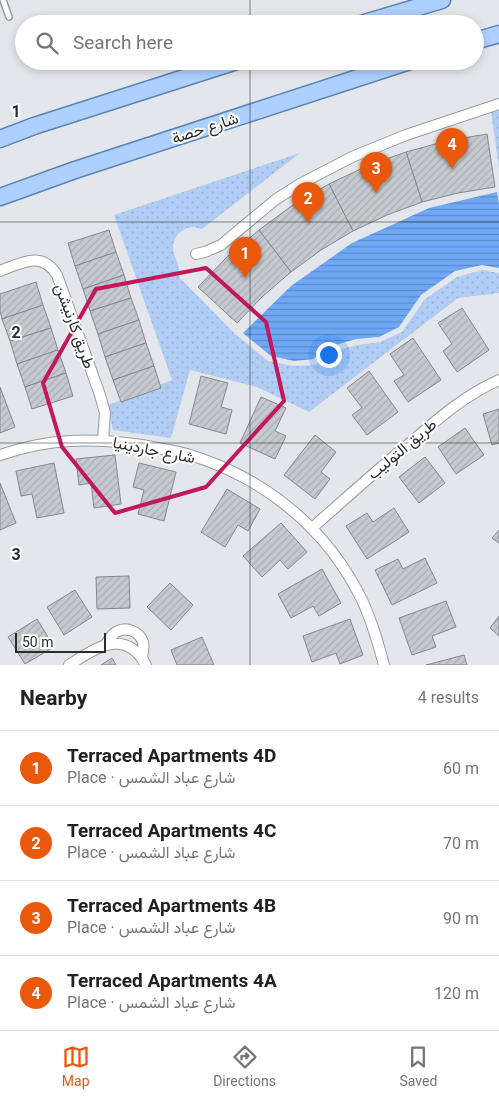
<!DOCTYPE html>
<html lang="en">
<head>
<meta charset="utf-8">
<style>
	body { margin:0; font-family:Roboto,Vazirmatn,sans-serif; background:#f6f6f6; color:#202124 }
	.scale { position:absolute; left:15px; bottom:12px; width:91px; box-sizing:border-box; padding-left:5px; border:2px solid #2a2c2d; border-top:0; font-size:14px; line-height:18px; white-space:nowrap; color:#2a2c2d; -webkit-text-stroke:4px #fff; paint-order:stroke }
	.you { position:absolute; left:328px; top:354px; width:18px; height:18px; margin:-12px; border:4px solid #fff; border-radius:50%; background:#1a73e8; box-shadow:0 0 0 8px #1a73e833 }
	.badge { display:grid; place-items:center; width:32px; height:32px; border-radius:50%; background:#ea580c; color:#fff; font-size:16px; font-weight:700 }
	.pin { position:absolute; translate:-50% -41px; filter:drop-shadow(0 1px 2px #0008) }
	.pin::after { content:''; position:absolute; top:26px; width:18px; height:15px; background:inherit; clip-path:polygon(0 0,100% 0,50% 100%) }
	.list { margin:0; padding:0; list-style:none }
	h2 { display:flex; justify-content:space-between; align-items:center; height:65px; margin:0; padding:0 20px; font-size:21px }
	h2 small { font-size:16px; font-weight:400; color:#757577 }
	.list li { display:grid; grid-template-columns:32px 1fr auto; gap:15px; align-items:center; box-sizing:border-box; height:75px; padding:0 20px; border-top:1px solid #e0e0e0 }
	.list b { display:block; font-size:19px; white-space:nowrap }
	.list p { margin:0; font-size:16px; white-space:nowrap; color:#757577 }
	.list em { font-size:16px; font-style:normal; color:#757577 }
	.icon { flex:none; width:28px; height:28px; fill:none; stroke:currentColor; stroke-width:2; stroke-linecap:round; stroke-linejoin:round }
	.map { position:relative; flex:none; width:499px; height:665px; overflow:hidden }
	.search { position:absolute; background:#fff; box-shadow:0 2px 8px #0003; left:15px; right:15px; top:15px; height:55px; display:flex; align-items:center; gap:12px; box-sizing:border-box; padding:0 18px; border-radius:28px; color:#757577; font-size:19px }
	.sheet { height:365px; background:#fff }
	nav { display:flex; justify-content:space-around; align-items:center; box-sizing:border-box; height:70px; border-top:1px solid #e0e0e0; background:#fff; font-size:14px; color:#757577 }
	nav a { display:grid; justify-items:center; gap:2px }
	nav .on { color:#ea580c }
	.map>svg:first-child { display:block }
	.grass { fill:url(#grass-dots) }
	.water { fill:url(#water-rules) }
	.building { fill:url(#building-hatch); stroke:#84878b }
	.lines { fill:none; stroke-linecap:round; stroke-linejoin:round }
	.service-casing { stroke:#989b9f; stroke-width:8 }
	.minor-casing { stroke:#989b9f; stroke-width:12 }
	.primary-casing { stroke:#5c82b5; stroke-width:19 }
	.service { stroke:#fff; stroke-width:5 }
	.minor { stroke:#fff; stroke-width:10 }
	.primary { stroke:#add0fe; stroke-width:16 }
	.marked { fill:none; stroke:#c2185b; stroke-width:4; stroke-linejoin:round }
	.grid { fill:none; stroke:#2a2c2d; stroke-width:1; stroke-opacity:0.55 }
	.labels { text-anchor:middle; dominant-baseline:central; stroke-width:4; stroke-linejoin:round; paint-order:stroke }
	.street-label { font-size:16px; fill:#2a2c2d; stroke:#fff }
	.grid-label { font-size:16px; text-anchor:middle; font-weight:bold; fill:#2a2c2d; stroke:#fff; stroke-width:4; stroke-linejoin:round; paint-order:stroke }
</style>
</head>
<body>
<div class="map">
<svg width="499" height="665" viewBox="0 0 499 665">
	<defs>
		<pattern id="grass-dots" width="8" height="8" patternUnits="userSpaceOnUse" patternTransform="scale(1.25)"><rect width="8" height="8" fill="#b1cdf4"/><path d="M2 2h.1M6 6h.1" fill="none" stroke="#98b0d2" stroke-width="1.8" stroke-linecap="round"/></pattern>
		<pattern id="water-rules" width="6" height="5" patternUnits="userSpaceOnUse" patternTransform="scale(1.25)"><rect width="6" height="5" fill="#70a8f6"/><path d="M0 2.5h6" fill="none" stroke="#5c89c8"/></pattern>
		<pattern id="building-hatch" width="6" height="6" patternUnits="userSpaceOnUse" patternTransform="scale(1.25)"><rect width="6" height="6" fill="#c6c9ce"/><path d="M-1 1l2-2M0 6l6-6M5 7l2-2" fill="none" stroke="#aaadb1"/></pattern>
	</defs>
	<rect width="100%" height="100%" fill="#e3e7eb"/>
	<!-- grass -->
	<g class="grass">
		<path d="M499,109V168L491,112Z"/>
		<path d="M300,153L202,229C199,229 196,227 193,227C182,227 172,238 173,249C173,255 177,259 178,264C179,268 179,273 179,277L234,333L268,361L293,366L315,365L334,351L357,345L380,342L402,332L425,299L457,277L482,270L499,273V293L458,298L309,412L257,387L190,370L171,438L113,430L108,405L172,380L114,215Z"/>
	</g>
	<!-- water -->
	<path class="water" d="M497,192L499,204V268L482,265L455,271L421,295L399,327L379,337L356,339L332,346L313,359L294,361L271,356L243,333L291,286L352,243L429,208Z"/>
	<!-- building -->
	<g class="building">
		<path d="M487,134L495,187L458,193L422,202L406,152L446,141Z"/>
		<path d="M406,152L422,202L387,215L353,231L329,184L367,166Z"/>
		<path d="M329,184L353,231L321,250L291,272L259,230L293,205Z"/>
		<path d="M109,230L116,252L75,266L68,243Z"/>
		<path d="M259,230L291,272L263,296L237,323L198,287L227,257Z"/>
		<path d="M116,252L124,275L83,289L75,266Z"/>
		<path d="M124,275L131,298L90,311L83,289Z"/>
		<path d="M36,282L43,305L2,319L0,311V294Z"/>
		<path d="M131,298L139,320L98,334L90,311Z"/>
		<path d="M43,305L51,328L10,341L2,319Z"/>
		<path d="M462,308L489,350L457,372L443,351L452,344L438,323Z"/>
		<path d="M139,320L146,343L105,357L98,334Z"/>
		<path d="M51,328L58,350L17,364L10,341Z"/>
		<path d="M413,338L441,380L408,402L394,381L404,375L390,354Z"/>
		<path d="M146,343L154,366L113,380L105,357Z"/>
		<path d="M58,350L66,373L25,387L17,364Z"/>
		<path d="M154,366L161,388L121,402L113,380Z"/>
		<path d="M369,371L398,412L367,435L352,415L362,408L347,388Z"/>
		<path d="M66,373L73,396L32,409L25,387Z"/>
		<path d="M201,376L228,383L221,407L232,410L226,434L189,424Z"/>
		<path d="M0,387L15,427L0,433Z"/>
		<path d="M261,397L286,408L275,431L286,436L275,459L240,443Z"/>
		<path d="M499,409V443L492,445L483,414Z"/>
		<path d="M465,428L484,455L456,474L438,447Z"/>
		<path d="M315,435L336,452L321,472L330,479L315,499L284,475Z"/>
		<path d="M115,455L121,504L94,508L91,483L79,485L76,459Z"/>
		<path d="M425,457L445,483L419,503L399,477Z"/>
		<path d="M54,463L64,513L37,518L32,494L21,496L16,471Z"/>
		<path d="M139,463L176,472L164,521L138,514L144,490L133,487Z"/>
		<path d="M0,483L16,523L0,530Z"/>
		<path d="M227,489L260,509L248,531L238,525L225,547L201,532Z"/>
		<path d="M394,508L409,532L367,559L346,526L367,513L373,522Z"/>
		<path d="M281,523L307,552L288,569L280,560L262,577L243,556Z"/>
		<path d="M499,530V543L492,538Z"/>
		<path d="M425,558L437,583L392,605L375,570L398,559L403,569Z"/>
		<path d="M322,569L341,603L319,616L313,606L291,618L278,594Z"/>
		<path d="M129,576L130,608L97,609L96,577Z"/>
		<path d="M170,583L193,605L171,630L147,607Z"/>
		<path d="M75,590L92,617L64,635L47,607Z"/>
		<path d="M446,601L456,627L432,636L436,647L412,655L399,618Z"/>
		<path d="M499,616V636L490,628Z"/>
		<path d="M37,619L54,647L25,664L8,637Z"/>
		<path d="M350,619L363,655L340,664L336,653L312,662L303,636Z"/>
		<path d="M202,637L214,665H177L171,650Z"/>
		<path d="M464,655L467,665H426Z"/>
		<path d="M112,658L116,665H101Z"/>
	</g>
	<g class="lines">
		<!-- service casing -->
		<g class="service-casing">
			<path id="service" d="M3,0L9,17"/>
		</g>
		<!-- minor casing -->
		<g class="minor-casing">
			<g id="minor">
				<path d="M196,254L205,252L221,245L275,200L300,184L352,157L406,135L499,104"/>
				<path d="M0,271C21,263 42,250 57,275L100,395L105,413L103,441"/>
				<path d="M0,455C49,438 91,438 142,445C157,448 172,450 187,454C264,477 327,528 362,600C372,621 378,643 384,665"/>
				<path d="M312,528C345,499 377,470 411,442C439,418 465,395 499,380"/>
				<path d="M106,644C109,640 111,635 116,632C126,626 139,631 143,642C144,647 143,653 142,658"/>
				<path d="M69,665C96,648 125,627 146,665"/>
			</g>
		</g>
		<!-- primary casing -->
		<g class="primary-casing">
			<g id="primary">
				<path d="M361,24L442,0"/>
				<path d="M475,41L499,34"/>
				<path d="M0,139L34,126L237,61"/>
				<path d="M0,197L75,170L410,61"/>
			</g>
		</g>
		<!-- service -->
		<use href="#service" class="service"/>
		<!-- minor -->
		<use href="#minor" class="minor"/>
		<!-- primary -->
		<use href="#primary" class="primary"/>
	</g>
	<!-- marked area -->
	<path class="marked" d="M206,268L266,322L284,401L206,487L115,513L62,447L43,383L96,289Z"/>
	<!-- grid -->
	<path class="grid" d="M250,0V24M250,61V665M0,222H499M0,443H499"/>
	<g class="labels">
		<!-- street labels -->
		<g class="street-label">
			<text transform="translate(205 128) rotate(-18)">شارع حصة</text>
			<text transform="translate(75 326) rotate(70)">طريق كارنيشن</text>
			<text transform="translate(402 449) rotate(-40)">طريق التوليب</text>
			<text transform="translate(154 450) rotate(11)">شارع جاردينيا</text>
		</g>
	</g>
	<g class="grid-label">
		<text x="16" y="117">1</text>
		<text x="16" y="338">2</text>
		<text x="16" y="560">3</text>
	</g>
</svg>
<div class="scale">50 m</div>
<div class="you"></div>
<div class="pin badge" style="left:245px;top:278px">1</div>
<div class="pin badge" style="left:308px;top:223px">2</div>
<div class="pin badge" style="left:376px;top:193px">3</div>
<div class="pin badge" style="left:452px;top:169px">4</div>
<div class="search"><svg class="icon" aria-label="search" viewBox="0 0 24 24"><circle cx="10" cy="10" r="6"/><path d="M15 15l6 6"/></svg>Search here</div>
</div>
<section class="sheet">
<h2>Nearby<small>4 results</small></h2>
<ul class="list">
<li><span class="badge">1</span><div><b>Terraced Apartments 4D</b><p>Place · شارع عباد الشمس</p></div><em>60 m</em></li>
<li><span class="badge">2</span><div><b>Terraced Apartments 4C</b><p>Place · شارع عباد الشمس</p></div><em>70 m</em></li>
<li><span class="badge">3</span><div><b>Terraced Apartments 4B</b><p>Place · شارع عباد الشمس</p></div><em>90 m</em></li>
<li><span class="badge">4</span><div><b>Terraced Apartments 4A</b><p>Place · شارع عباد الشمس</p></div><em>120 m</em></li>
</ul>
</section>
<nav>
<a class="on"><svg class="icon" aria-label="map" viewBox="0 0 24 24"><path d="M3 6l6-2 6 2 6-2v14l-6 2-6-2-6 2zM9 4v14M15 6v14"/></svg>Map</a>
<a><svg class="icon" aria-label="directions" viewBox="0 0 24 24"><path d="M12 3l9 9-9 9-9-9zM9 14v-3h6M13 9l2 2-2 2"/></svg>Directions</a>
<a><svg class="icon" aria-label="saved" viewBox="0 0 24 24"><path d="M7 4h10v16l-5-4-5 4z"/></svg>Saved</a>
</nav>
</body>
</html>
